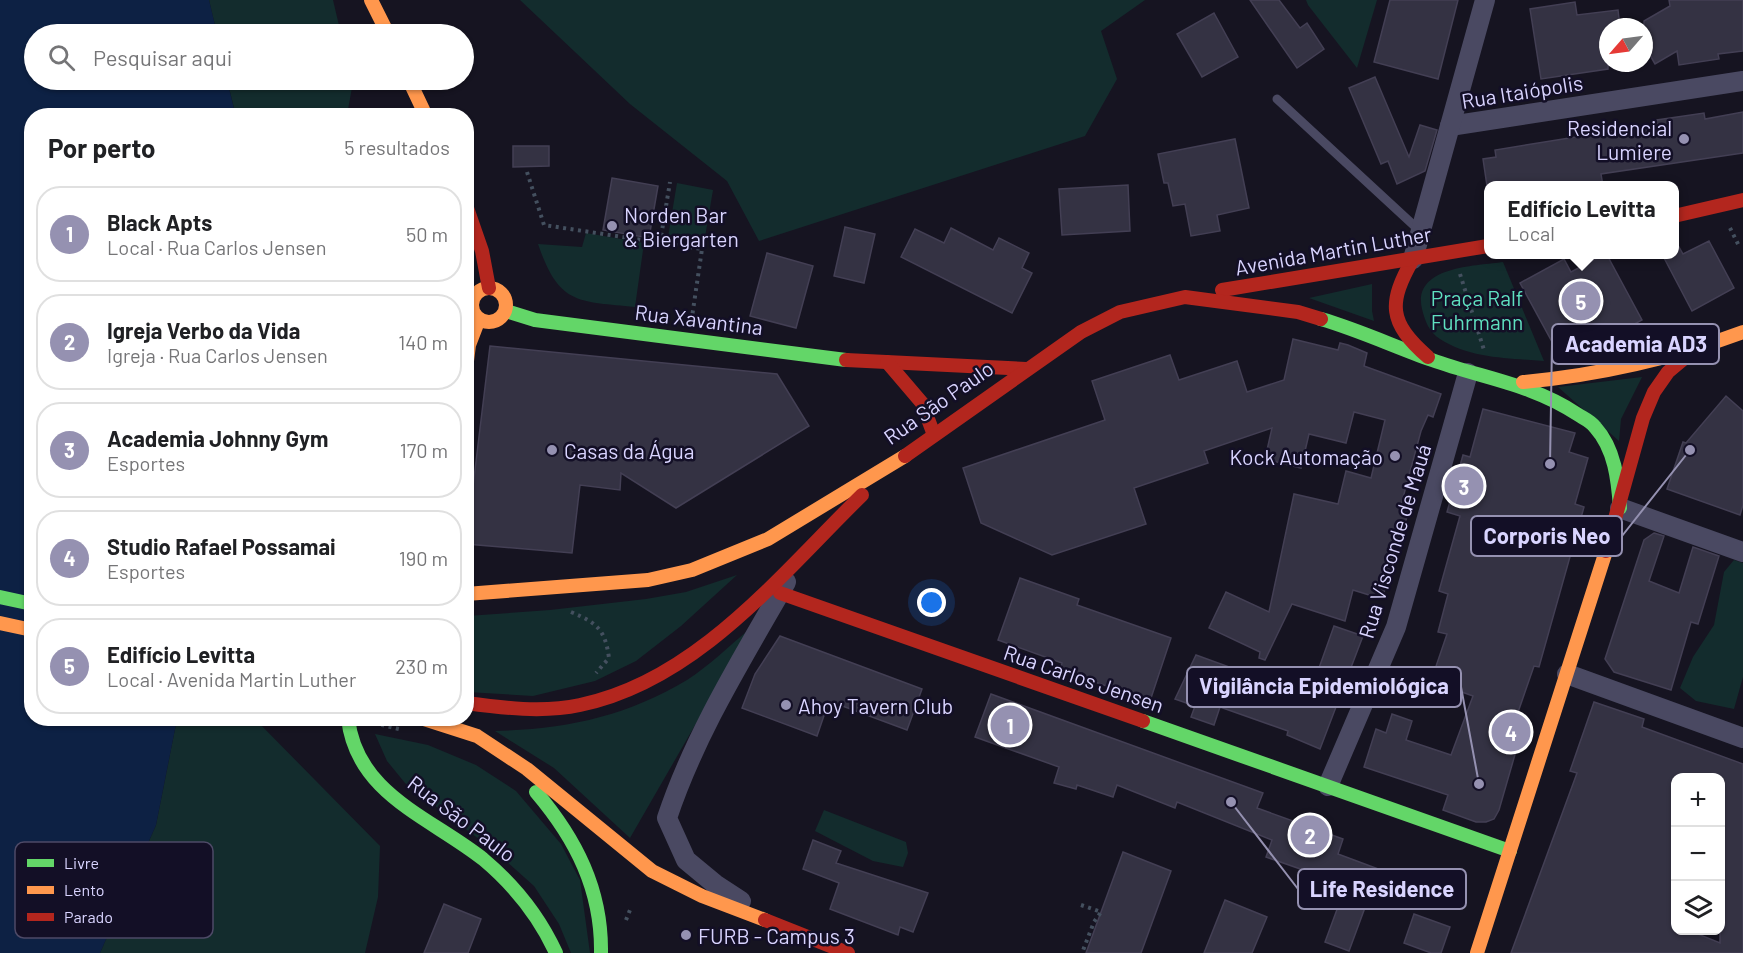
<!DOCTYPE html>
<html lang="pt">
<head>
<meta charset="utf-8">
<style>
	body { margin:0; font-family:Barlow,sans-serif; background:#f2f2f2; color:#202124 }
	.controls { position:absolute; right:18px; bottom:18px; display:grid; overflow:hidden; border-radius:12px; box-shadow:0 2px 4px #0004 }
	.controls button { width:54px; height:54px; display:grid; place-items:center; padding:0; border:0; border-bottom:2px solid #e0e0e0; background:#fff; color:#202124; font:30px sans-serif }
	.compass { position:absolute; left:1599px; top:18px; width:54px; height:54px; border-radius:50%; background:#fff; box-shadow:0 2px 4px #0004; rotate:242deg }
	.you { position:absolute; left:932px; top:603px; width:21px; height:21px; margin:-15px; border:4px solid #fff; border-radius:50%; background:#1a73e8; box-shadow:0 0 0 9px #1a73e833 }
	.badge { display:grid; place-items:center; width:39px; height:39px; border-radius:50%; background:#9591b1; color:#fff; font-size:20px; font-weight:700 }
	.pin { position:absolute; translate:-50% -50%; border:3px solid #fff; box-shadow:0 2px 6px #0006 }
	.popup { position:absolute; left:1484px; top:181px; width:195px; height:78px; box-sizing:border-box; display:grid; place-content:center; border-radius:12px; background:#fff; filter:drop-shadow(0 2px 4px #0005); font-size:20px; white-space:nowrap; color:#757577 }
	.popup b { font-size:22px; color:#202124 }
	.popup::after { content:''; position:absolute; left:50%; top:100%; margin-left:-12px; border:12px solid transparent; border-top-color:#fff }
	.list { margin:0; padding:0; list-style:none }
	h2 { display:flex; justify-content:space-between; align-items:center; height:78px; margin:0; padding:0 24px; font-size:26px }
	h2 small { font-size:20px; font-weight:400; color:#757577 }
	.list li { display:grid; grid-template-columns:39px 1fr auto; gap:18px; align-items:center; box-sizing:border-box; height:96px; margin:0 12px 12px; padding:0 12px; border:2px solid #e0e0e0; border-radius:24px }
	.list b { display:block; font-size:22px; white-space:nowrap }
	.list p { margin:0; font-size:20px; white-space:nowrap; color:#757577 }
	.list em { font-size:20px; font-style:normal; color:#757577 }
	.icon { flex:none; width:33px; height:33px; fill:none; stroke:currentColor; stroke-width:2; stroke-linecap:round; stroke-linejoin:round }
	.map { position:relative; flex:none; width:1743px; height:953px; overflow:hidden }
	.search { position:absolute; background:#fff; box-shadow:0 2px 4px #0004; left:24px; top:24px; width:450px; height:66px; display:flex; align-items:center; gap:15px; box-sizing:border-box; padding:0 21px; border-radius:33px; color:#757577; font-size:22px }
	.panel { position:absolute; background:#fff; box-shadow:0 2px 4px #0004; left:24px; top:108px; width:450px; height:618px; border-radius:24px }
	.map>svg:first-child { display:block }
	.green { fill:#132c2d }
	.water { fill:#0d2144 }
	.building { fill:#343243; stroke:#433f54; stroke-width:1.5; fill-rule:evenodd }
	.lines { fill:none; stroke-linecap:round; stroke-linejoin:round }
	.path { stroke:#44505f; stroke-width:4; stroke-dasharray:3 4.5; stroke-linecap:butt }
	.lane { stroke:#4a4962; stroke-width:9 }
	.street { stroke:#4a4962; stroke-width:20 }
	.fast { stroke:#63d668; stroke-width:14 }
	.slow { stroke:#ff974d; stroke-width:14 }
	.jam { stroke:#b3261e; stroke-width:14 }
	.poi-dot { fill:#9591b1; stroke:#130f26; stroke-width:2 }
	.labels { text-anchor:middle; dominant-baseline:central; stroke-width:5; stroke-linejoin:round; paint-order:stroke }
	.street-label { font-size:21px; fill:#d9d4ff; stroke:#130f26 }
	.poi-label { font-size:21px; fill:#d9d4ff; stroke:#130f26; text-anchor:start }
	.park-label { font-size:21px; fill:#5fe0c0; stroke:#130f26 }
	.key { fill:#130f26; stroke:#4e4a67; stroke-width:1.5 }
	.key-label { font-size:16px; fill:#d9d4ff }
	.leader { fill:none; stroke:#9591b1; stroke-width:2 }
	.callout-dot { fill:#9591b1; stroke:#130f26; stroke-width:2 }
	.callout { fill:#130f26; stroke:#9591b1; stroke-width:2 }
	.callout-label { font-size:22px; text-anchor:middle; font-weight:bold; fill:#d9d4ff }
</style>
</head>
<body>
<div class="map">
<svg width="1743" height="953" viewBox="0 0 1743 953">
	<rect width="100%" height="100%" fill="#161421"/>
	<!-- green -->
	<g class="green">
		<path d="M209,0H333L341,34H217Z"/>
		<path d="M520,0H1145L1101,31L1117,79L1085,136L759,241L727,181L630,104Z"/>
		<path d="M1306,0H1377L1357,68L1308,5Z"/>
		<path d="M227,80H352L353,82L347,115L236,116Z"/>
		<path d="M677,183L713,190L704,243L668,237Z"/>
		<path d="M586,233L644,243L635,307C577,301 559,305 538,244L582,247Z"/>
		<path d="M1503,262L1544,361C1509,358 1471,359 1440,339C1429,332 1425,321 1422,309C1412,266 1476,266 1503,262Z"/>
		<path d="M1372,284V311L1374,321L1309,298Z"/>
		<path d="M1642,377L1621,419L1619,441L1558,387Z"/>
		<path d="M1734,560L1743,563V677L1734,709L1696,701L1680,688L1693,657L1714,625L1724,572Z"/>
		<path d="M737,575L681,626L636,661L595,681L533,696L467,692V616L550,610L646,599L686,592Z"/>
		<path d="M751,628L630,838L554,768L495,731C566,729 625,717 687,680C709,666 730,645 751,628Z"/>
		<path d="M177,719H255L380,846L378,897L365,953H100L156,825Z"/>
		<path d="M375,734L428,745L476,765L516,791L561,844L580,880L590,953H571L559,924L534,886L496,852L405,783L387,761Z"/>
		<path d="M824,810L906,842L908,853L903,867L873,861L815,831Z"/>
	</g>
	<!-- water -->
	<path class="water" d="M0,0H209L217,34H34V80H227L235,113L32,116V718L177,719L156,825L100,953H0Z"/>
	<!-- building -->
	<g class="building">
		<path d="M1250,0H1279L1300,28L1307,23L1324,49L1297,68Z"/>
		<path d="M1390,0H1458L1438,79L1374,62Z"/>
		<path d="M1669,0H1743V51L1718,54L1719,59L1679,65L1677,51L1655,64L1644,45V21L1670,6Z"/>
		<path d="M1575,2L1577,15L1618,10L1620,27H1608V69L1541,79L1530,9Z"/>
		<path d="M1214,13L1238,57L1202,77L1177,34Z"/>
		<path d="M1375,77L1409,157L1420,125L1437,130L1425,171L1397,184L1388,161L1381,164L1349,88Z"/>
		<path d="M1743,112V153L1601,174L1603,186H1487L1483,159L1496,157L1495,150L1657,124V120L1704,113L1705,119Z"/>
		<path d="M1235,139L1249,208L1217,215L1220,231L1191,236L1185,204L1173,206L1168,183H1164L1158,154Z"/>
		<path d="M513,146H549V166L513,167Z"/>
		<path d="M612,178L658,186L649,238L603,230Z"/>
		<path d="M1128,185L1130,231L1062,235L1059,189Z"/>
		<path d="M845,227L875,234L864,283L834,276Z"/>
		<path d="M951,228L993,250L999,238L1029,253L1022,268L1032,273L1012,313L901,257L915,229L944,243Z"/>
		<path d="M1709,241L1734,288L1692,311L1663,256L1674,255V250L1679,247L1683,254Z"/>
		<path d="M767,253L813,266L796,328L750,316Z"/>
		<path d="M1603,255H1607L1642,320L1587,350L1581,338L1557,351L1520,283L1564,259L1571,272Z"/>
		<path d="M1293,339L1338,350L1340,343L1348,345L1367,353L1364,366L1441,394L1433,417L1428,415L1421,431L1401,505L1410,507L1382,599L1353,590L1345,621L1292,604L1265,660L1259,658L1260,652L1209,628L1226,592L1269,612L1294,494L1338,504L1346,471L1371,478L1385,420L1354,412L1346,443L1309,434L1301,468L1265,459L1272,428L1204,451L1208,463L1134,488L1146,524L1052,555L981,523L963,468L1105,420L1092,381L1170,355L1179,380L1237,361L1247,392L1284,380Z"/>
		<path d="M490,346L777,374L809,426L676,508L621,473L620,490L580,485L572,553L466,544Z"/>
		<path d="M1726,396L1743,411V505L1740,515L1667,489L1683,442L1686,443Z"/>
		<path d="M1483,409L1575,433L1569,452L1588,458L1575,504L1584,507L1539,667L1534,666L1516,718L1527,722L1518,744L1499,810L1494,819L1486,822H1476L1443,810L1448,795L1364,767L1376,729L1386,733L1392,714L1412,721L1406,740L1451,755L1473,696L1431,681L1447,634L1438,632L1448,594L1439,591L1460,516L1447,512L1463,455L1470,457Z"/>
		<path d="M1654,533L1664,536L1649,581L1679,593L1693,547L1719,556L1698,624L1691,622L1671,690L1614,672L1605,659L1644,540Z"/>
		<path d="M1020,578L1079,599L1077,605L1171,638L1150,701L1060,670L1062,663L998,640Z"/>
		<path d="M1334,626L1363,636L1320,749L1287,735L1288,731L1220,707L1214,725L1191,717L1195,706L1175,699L1196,655L1309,696Z"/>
		<path d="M780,636L922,689L907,730L829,701L817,736L742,708L755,674Z"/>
		<path d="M991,694L1263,793L1257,808L1343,839L1338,854L1405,879L1396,904L1370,894L1349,951L1325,942L1346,885L1266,857L1272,840L1177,802L1175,808L1117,785L1113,797L1077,785L1076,789L1054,783L1059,767L975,737Z"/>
		<path d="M1594,702L1644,719L1642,727L1743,764V953H1511L1577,773L1570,771ZM1676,777H1720V943L1688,930H1676Z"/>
		<path d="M813,840L841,851L836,863L928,893L913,932L900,927L898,935L830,909L839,883L803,869Z"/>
		<path d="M1123,852L1171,871L1141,953H1086Z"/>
		<path d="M1225,900L1267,917L1252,953H1204Z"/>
		<path d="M444,904L481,919L468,953H424Z"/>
		<path d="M1414,914L1450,927L1441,953H1431L1404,943Z"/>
	</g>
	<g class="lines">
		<!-- path -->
		<g class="path">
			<path d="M527,172L544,225L702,249L692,317"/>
			<path d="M1730,228L1739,246"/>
			<path d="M660,243L670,182"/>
			<path d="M1460,274L1484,350"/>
			<path d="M571,612C597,623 605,629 609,658L596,673"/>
			<path d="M374,723L399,729"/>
			<path d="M1081,905L1101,912L1094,922L1082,953"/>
			<path d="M626,920L630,910"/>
		</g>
		<!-- lane -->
		<path class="lane" d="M1277,99L1421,232"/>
		<!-- street -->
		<g class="street">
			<path d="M1450,126L1743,81"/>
			<path d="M1413,259L1485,0"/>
			<path d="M1620,508L1743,552"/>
			<path d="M1567,674L1743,738"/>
			<path d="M1328,786L1396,627L1468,373"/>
			<path d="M741,901L715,884L686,860L667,818C695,734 742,659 786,582"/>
		</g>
		<!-- fast -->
		<g class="fast">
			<path d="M506,311L535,320L846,360"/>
			<path d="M1321,319C1359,330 1395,347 1432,360C1482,378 1532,384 1577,414C1583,418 1591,421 1595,427C1615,449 1618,480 1620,508"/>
			<path d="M0,597L32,604"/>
			<path d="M348,718C356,794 430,817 483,859C514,885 539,916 556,953"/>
			<path d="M1143,721L1510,851"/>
			<path d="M536,792C576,839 602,890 601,953"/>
		</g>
		<!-- slow -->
		<g class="slow">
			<path d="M371,0L388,34"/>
			<path d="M409,80L426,116"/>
			<circle cx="489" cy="305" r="17"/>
			<path d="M466,369L469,345L479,319"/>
			<path d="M1523,382C1599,375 1671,359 1743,332"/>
			<path d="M466,594L648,580L692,570L768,539L905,456"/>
			<path d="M0,623L32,630"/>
			<path d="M421,718L477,736L527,769L652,871L702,896L765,920"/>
			<path d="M1477,953L1606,551"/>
		</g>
		<!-- jam -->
		<g class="jam">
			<path d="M466,205L482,251L489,288"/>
			<path d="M1674,216L1743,200"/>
			<path d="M1413,259C1388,303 1388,322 1428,357"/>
			<path d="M1222,290L1488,246"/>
			<path d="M846,360L1026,369"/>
			<path d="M887,362L922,403L934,435"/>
			<path d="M905,456L1081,332L1120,312L1185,297L1298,312L1321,319"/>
			<path d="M1606,551L1643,418L1654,392L1668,372L1693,351"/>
			<path d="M780,593L1143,721"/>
			<path d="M466,703C503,708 543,713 580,705C697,681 781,574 862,495"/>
			<path d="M765,920L848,953"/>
		</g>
	</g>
	<!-- markers -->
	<g class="poi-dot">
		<circle cx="1684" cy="139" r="6"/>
		<circle cx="612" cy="226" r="6"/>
		<circle cx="552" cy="450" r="6"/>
		<circle cx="1395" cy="456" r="6"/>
		<circle cx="786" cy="705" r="6"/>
		<circle cx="686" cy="935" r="6"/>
	</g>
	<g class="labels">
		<!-- street labels -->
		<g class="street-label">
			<text transform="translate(1522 91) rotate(-9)">Rua Itaiópolis</text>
			<text transform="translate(1333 250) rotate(-10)">Avenida Martin Luther</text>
			<text transform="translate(699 319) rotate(7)">Rua Xavantina</text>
			<text transform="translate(938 402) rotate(-35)">Rua São Paulo</text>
			<text transform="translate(1394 541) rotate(-73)">Rua Visconde de Mauá</text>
			<text transform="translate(1084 678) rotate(19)">Rua Carlos Jensen</text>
			<text transform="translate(462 818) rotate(37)">Rua São Paulo</text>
		</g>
		<!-- poi labels -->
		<g class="poi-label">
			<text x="1672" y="127" text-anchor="end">Residencial<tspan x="1672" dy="24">Lumiere</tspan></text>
			<text x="624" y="214">Norden Bar<tspan x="624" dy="24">&amp; Biergarten</tspan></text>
			<text x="564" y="450">Casas da Água</text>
			<text x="1383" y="456" text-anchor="end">Kock Automação</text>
			<text x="798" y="705">Ahoy Tavern Club</text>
			<text x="698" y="935">FURB - Campus 3</text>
		</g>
		<!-- park labels -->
		<g class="park-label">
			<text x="1477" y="297">Praça Ralf<tspan x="1477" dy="24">Fuhrmann</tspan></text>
		</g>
	</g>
	<!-- legend -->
	<rect x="15" y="842" width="198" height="96" rx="9" class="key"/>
	<rect x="27" y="859" width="27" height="8" fill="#63d668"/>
	<rect x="27" y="886" width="27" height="8" fill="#ff974d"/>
	<rect x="27" y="913" width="27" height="8" fill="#b3261e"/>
	<g class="key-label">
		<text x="64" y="869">Livre</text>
		<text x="64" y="896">Lento</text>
		<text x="64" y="923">Parado</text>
	</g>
	<!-- callouts -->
	<path class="leader" d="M1550 464L1552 344M1690 450L1622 536M1479 784L1461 687M1231 802L1298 889"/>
	<g class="callout-dot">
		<circle cx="1550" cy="464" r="6"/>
		<circle cx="1690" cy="450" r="6"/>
		<circle cx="1479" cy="784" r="6"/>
		<circle cx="1231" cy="802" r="6"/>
	</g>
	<g class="callout">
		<rect x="1552" y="324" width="167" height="40" rx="6"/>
		<rect x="1471" y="516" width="151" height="40" rx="6"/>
		<rect x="1187" y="667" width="274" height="40" rx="6"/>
		<rect x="1298" y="869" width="168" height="40" rx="6"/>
	</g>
	<g class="callout-label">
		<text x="1636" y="352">Academia AD3</text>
		<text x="1547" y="544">Corporis Neo</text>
		<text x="1324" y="694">Vigilância Epidemiológica</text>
		<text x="1382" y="897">Life Residence</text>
	</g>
</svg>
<div class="controls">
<button>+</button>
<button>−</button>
<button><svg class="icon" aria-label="layers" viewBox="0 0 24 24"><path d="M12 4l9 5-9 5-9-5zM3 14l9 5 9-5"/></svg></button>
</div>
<svg class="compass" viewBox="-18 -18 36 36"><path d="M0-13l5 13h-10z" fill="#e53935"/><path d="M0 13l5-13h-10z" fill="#757577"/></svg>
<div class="you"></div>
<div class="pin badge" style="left:1010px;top:725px">1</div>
<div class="pin badge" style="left:1310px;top:835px">2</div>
<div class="pin badge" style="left:1464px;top:486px">3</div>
<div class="pin badge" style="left:1511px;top:732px">4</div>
<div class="pin badge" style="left:1581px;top:301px">5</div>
<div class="popup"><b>Edifício Levitta</b>Local</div>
<div class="search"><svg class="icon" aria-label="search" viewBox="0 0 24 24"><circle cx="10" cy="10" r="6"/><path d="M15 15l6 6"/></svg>Pesquisar aqui</div>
<section class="panel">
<h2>Por perto<small>5 resultados</small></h2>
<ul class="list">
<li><span class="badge">1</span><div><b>Black Apts</b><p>Local · Rua Carlos Jensen</p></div><em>50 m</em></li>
<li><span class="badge">2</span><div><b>Igreja Verbo da Vida</b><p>Igreja · Rua Carlos Jensen</p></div><em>140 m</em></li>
<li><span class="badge">3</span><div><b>Academia Johnny Gym</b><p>Esportes</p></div><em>170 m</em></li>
<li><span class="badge">4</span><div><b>Studio Rafael Possamai</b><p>Esportes</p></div><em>190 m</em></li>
<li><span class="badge">5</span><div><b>Edifício Levitta</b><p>Local · Avenida Martin Luther</p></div><em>230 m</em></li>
</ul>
</section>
</div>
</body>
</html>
